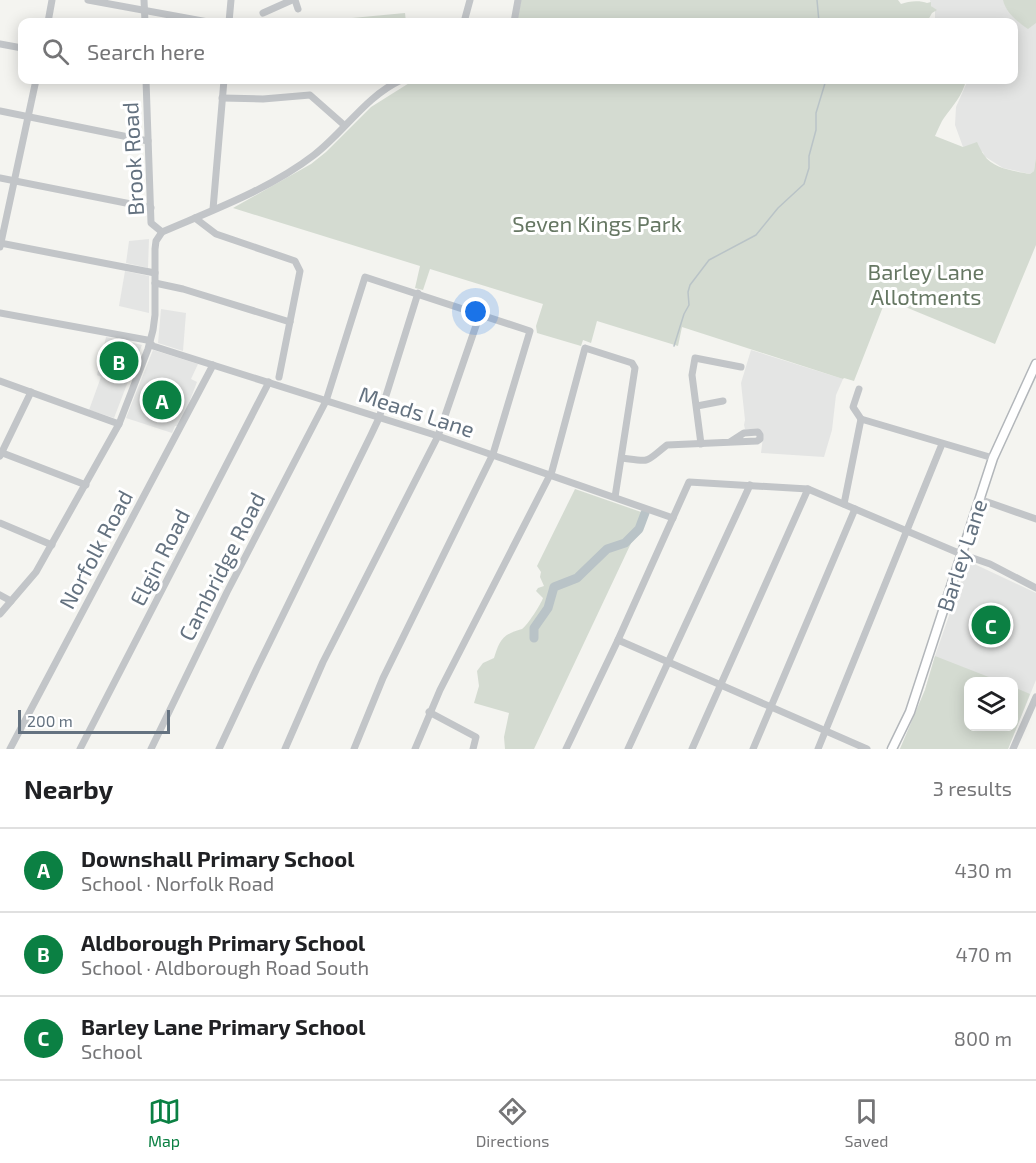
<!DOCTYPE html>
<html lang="en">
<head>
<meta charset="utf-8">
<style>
	body { margin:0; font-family:"Exo 2",sans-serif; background:#f6f6f6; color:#202124 }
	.controls { position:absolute; right:18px; bottom:18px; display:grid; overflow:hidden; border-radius:12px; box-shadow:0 3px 15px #0003 }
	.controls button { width:54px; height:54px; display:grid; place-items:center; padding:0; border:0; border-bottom:2px solid #e0e0e0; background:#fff; color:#202124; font:30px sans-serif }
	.scale { position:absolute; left:18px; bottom:15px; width:152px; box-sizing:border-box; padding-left:6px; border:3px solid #647280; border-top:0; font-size:16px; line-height:21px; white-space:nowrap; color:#647280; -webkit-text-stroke:4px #fff; paint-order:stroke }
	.you { position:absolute; left:476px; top:312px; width:21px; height:21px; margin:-15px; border:4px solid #fff; border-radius:50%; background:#1a73e8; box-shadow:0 0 0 9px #1a73e833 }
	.badge { display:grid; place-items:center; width:39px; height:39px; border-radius:50%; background:#0b8043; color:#fff; font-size:20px; font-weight:700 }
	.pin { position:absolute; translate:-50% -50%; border:3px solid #fff; box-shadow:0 2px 6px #0006 }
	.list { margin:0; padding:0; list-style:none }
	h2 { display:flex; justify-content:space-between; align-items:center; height:78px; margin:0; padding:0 24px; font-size:26px }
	h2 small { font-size:20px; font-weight:400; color:#757577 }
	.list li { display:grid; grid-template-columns:39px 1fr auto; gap:18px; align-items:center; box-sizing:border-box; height:84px; padding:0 24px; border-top:2px solid #e0e0e0 }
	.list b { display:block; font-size:22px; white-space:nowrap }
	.list p { margin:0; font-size:20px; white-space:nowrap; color:#757577 }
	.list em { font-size:20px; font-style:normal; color:#757577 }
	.icon { flex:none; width:33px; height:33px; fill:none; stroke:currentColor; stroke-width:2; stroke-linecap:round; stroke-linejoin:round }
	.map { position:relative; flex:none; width:1036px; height:749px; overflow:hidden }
	.search { position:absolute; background:#fff; box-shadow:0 3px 15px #0003; left:18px; right:18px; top:18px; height:66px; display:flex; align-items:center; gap:15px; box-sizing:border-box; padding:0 21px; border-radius:12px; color:#757577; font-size:22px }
	.sheet { height:330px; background:#fff }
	nav { display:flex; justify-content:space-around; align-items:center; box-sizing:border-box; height:84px; border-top:2px solid #e0e0e0; background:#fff; font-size:16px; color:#757577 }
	nav a { display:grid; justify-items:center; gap:3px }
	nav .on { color:#0b8043 }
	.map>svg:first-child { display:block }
	.built { fill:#e4e5e4; fill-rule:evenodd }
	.green { fill:#d4dbd1 }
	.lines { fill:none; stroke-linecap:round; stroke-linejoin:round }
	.stream { stroke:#b9c3c7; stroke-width:1.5 }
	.river { stroke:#b9c3c7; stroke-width:9 }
	.major-casing { stroke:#b2b6ba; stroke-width:11 }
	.minor { stroke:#c2c5c8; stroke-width:7 }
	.major { stroke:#fff; stroke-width:8 }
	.labels { text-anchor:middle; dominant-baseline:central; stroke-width:6; stroke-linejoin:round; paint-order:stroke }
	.street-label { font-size:22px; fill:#647280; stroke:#fff }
	.park-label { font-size:22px; fill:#667763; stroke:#fff }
</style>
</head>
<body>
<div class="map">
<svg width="1036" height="749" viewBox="0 0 1036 749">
	<rect width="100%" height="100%" fill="#f4f4f0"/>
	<!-- built -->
	<g class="built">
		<path d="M930,0H1036V157L1034,171L1030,174L1003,168L984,156L983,152L963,147L955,125L956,107L968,80H1014V22H935V11L931,6Z"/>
		<path d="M149,239L148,268L126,263L129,241Z"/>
		<path d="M125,271L149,276V313L119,306Z"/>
		<path d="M161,309L186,313L183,351L158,343Z"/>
		<path d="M106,337L142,345L114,418L89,410L101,377L97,375Z"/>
		<path d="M153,350L198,364L191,379L197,382L180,426H175L172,433L126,418Z"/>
		<path d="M751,350L843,379L836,395L832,430L824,457L761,453L763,437L758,429H745L744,425L745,420L741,383Z"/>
		<path d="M968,561L1036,593V680L1008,749H900L925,690L935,656ZM968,682H1014V726H968Z"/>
	</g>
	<!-- green -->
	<g class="green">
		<path d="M521,0H898L901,4C908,1 920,0 927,3L931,2V6L937,10L932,13L927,22H517Z"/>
		<path d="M1003,0H1036V23L1028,29C1018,22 1006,13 1003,0Z"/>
		<path d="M405,13L406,22H353L352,18Z"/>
		<path d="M414,80H466L476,83L478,80H966C963,95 952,107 944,118C942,120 937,132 935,136L963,147L977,142C979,146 981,151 984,155C993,169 1015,171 1030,174L1034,171L1036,157V245L995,344L886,299L854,381L844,378L843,379L682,327L678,346L597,321L591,343L583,340L581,346L537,333L536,326L543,304L430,269L423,290L415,288L420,266L233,208L311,164L326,152L371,107Z"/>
		<path d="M575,489L644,513L633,539L534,749H505L504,737L509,713L474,703L479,686L477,671L483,663L494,658C498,646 500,637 513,632C513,632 521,629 522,629C527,626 541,604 543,598L536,591L538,588L544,586L540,577L541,572L537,566Z"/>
		<path d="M935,656L999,681L968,682V726H1014V687L1030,694L1008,749H900L925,690Z"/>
	</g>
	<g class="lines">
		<!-- stream -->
		<g class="stream">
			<path d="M817,0L819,22"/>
			<path d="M674,346L684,314L689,305L688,292L690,285L709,260L756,235L778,208L804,184L809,168V156L816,130V113L826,80"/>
		</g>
		<!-- river -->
		<path class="river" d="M534,638V628L548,608L554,587L577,578L607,549L625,543L639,529L645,513"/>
		<!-- major casing -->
		<g class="major-casing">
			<path id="major" d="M892,749L910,712L993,458L1036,364"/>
		</g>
		<!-- minor -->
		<g class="minor">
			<path d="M88,0L208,22"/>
			<path d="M144,0L145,22"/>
			<path d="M295,0L298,9"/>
			<path d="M263,13L292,0"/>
			<path d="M48,22L52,0"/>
			<path d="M229,22L231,0"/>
			<path d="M464,22L470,0"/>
			<path d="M514,22L518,0"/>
			<path d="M0,44L22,48"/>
			<path d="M146,80L151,223L162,232"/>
			<path d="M222,98L263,99L310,95L344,125"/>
			<path d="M0,111L148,141"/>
			<path d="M0,178L151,208"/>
			<path d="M213,209L224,80"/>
			<path d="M195,218L216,234L295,261L300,271L279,377"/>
			<path d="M0,243L155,273"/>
			<path d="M0,247L36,80"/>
			<path d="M155,283L183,289L290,322"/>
			<path d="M0,313L147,340L153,346L178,354L438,436L673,518"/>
			<path d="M0,381L119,424"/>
			<path d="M859,389L853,407L861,419"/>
			<path d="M697,406L723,401"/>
			<path d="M701,444L692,375L695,358L741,367"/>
			<path d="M0,452L86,485"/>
			<path d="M0,456L31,392"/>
			<path d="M622,458C652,462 644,463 667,445L757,441L760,439V435L758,432L744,433L730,442"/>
			<path d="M979,499L1036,519"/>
			<path d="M844,504L861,419L993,458"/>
			<path d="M0,523L52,545"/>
			<path d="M0,595L11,601"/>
			<path d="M0,614L36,572L119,424L148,349L153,330L155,315V249L156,241L162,232C213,210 270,189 314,155C345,131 365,97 401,80"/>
			<path d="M618,640L867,749"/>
			<path d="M429,712L476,737L473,749"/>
			<path d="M10,749L213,365"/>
			<path d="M80,749L269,382"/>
			<path d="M151,749L227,592L326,401L365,277L530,331L493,454L383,678L354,749"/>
			<path d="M219,749L257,668L371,435L379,418L418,293"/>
			<path d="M285,749L323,662L438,436L480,314"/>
			<path d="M415,749L440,690L552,471L585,348L632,363L635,368L615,497"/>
			<path d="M566,749L618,640L689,482L808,489L961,554L990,564L1036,588"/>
			<path d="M628,749L750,485"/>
			<path d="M692,749L808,489"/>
			<path d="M753,749L855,509"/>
			<path d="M818,749L942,444"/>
			<path d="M1013,749L1036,697"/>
		</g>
		<!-- major -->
		<use href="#major" class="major"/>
	</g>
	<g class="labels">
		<!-- street labels -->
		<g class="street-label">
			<text transform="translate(132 159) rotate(-93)">Brook Road</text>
			<text transform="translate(417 411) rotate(18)">Meads Lane</text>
			<text transform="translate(95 549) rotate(-62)">Norfolk Road</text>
			<text transform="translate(961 555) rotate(-72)">Barley Lane</text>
			<text transform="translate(159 557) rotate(-63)">Elgin Road</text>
			<text transform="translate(221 566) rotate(-63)">Cambridge Road</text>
		</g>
		<!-- park labels -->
		<g class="park-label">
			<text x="597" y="223">Seven Kings Park</text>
			<text x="926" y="271">Barley Lane<tspan x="926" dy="25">Allotments</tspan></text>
		</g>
	</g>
</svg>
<div class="controls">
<button><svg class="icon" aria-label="layers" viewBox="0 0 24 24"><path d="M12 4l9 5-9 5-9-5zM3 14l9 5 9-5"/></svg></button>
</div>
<div class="scale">200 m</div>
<div class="you"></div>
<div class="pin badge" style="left:162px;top:400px">A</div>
<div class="pin badge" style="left:119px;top:361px">B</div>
<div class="pin badge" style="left:991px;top:625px">C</div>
<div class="search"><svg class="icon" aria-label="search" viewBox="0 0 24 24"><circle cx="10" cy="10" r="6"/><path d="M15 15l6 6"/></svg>Search here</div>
</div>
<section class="sheet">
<h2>Nearby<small>3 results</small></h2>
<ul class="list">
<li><span class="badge">A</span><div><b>Downshall Primary School</b><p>School · Norfolk Road</p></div><em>430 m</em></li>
<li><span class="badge">B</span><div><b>Aldborough Primary School</b><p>School · Aldborough Road South</p></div><em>470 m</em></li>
<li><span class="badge">C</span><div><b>Barley Lane Primary School</b><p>School</p></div><em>800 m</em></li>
</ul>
</section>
<nav>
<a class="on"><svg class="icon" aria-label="map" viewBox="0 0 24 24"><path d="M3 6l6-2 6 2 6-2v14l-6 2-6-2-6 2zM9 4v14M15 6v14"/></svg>Map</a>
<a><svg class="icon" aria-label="directions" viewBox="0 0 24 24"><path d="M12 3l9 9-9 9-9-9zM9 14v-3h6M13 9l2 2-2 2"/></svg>Directions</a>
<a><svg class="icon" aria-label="saved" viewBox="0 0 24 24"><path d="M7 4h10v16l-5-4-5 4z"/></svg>Saved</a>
</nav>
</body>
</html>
